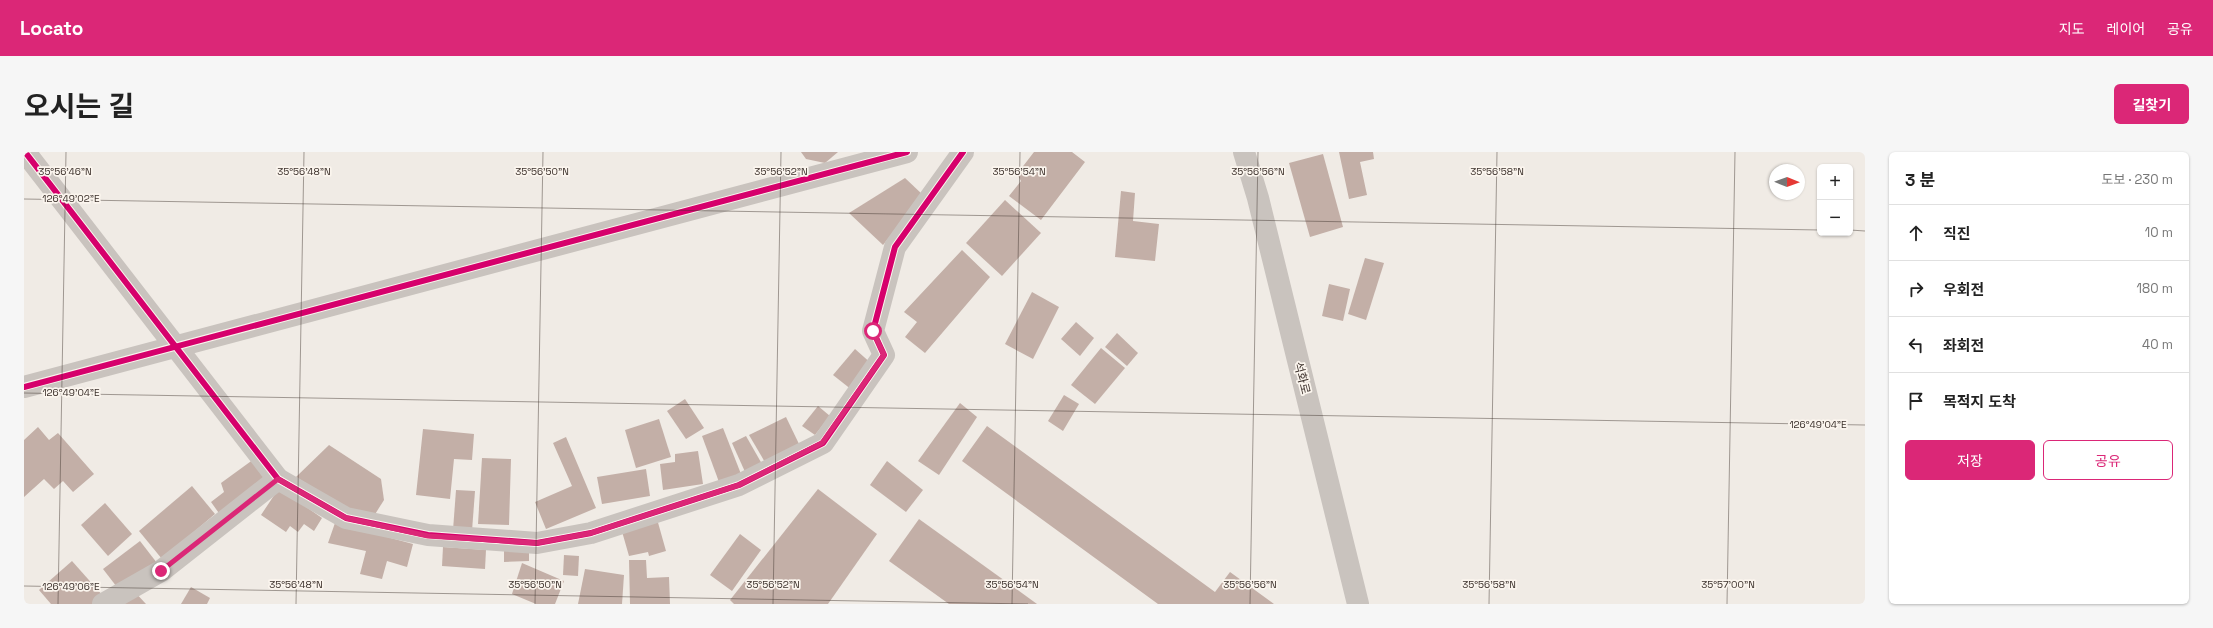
<!DOCTYPE html>
<html lang="ko">
<head>
<meta charset="utf-8">
<style>
	body { margin:0; font-family:"Space Grotesk","Noto Sans KR",sans-serif; background:#f6f6f6; color:#222 }
	.controls { position:absolute; right:12px; top:12px; display:grid; overflow:hidden; border-radius:6px; box-shadow:0 1px 3px #0004 }
	.controls button { width:36px; height:36px; display:grid; place-items:center; padding:0; border:0; border-bottom:1px solid #e0e0e0; background:#fff; color:#222; font:20px sans-serif }
	.compass { position:absolute; left:1745px; top:12px; width:36px; height:36px; border-radius:50%; background:#fff; box-shadow:0 1px 3px #0004; rotate:91deg }
	.stop { position:absolute; width:12px; height:12px; margin:-9px; border:3px solid #db2777; border-radius:50%; background:#fff }
	.stop.end { background:#db2777; border-color:#fff; box-shadow:0 1px 4px #0008 }
	.list { margin:0; padding:0; list-style:none }
	h2 { display:flex; justify-content:space-between; align-items:center; height:52px; margin:0; padding:0 16px; font-size:17px }
	h2 small { font-size:13px; font-weight:400; color:#767676 }
	.list li { display:grid; grid-template-columns:26px 1fr auto; gap:12px; align-items:center; box-sizing:border-box; height:56px; padding:0 16px; border-top:1px solid #e0e0e0 }
	.list b { display:block; font-size:15px; white-space:nowrap }
	.list em { font-size:13px; font-style:normal; color:#767676 }
	.actions { display:flex; gap:8px; padding:12px 16px }
	.actions a { flex:1; padding:9px 0; border:1px solid #db2777; border-radius:6px; text-align:center; font-size:14px; color:#db2777 }
	.actions .main { background:#db2777; color:#fff }
	.icon { flex:none; width:22px; height:22px; fill:none; stroke:currentColor; stroke-width:2; stroke-linecap:round; stroke-linejoin:round }
	.map { position:relative; flex:none; width:1841px; height:452px; overflow:hidden; border-radius:6px }
	header { display:flex; align-items:center; gap:24px; box-sizing:border-box; height:56px; padding:0 20px; background:#db2777; color:#fff }
	header strong { font-size:19px }
	nav { display:flex; gap:22px; margin-inline-start:auto; font-size:14px }
	.intro { display:flex; align-items:center; justify-content:space-between; box-sizing:border-box; height:96px; padding:0 24px }
	h1 { margin:0; font-size:28px }
	.button { padding:10px 18px; border-radius:6px; background:#db2777; color:#fff; font-size:14px; font-weight:700 }
	main { display:flex; gap:24px; padding:0 24px }
	aside { flex:1; background:#fff; border-radius:6px; box-shadow:0 1px 3px #0004 }
	.map>svg:first-child { display:block }
	.building { fill:#c3afa7 }
	.lines { fill:none; stroke-linecap:round; stroke-linejoin:round }
	.minor { stroke:#c9c3be; stroke-width:22 }
	.cycleway-casing { stroke:#fbf5ee; stroke-width:8 }
	.cycleway { stroke:#d6006c; stroke-width:6 }
	.route { stroke:#db2777; stroke-width:5 }
	.ticks { fill:none; stroke:#3b302b; stroke-width:1; stroke-opacity:0.45 }
	.labels { text-anchor:middle; dominant-baseline:central; stroke-width:3.5; stroke-linejoin:round; paint-order:stroke }
	.street-label { font-size:12px; fill:#3b302b; stroke:#fbf5ee }
	.ticks-label { font-size:10px; text-anchor:middle; fill:#3b302b; stroke:#fbf5ee; stroke-width:3.5; stroke-linejoin:round; paint-order:stroke }
</style>
</head>
<body>
<header>
<strong>Locato</strong>
<nav><a>지도</a><a>레이어</a><a>공유</a></nav>
</header>
<div class="intro"><h1>오시는 길</h1><a class="button">길찾기</a></div>
<main>
<div class="map">
<svg width="1841" height="452" viewBox="0 0 1841 452">
	<rect width="100%" height="100%" fill="#f0ebe5"/>
	<!-- building -->
	<g class="building">
		<path d="M777,0H814L801,11L782,7Z"/>
		<path d="M1010,0H1048L1061,10L1017,68L985,44L997,29L993,22Z"/>
		<path d="M1315,0H1349L1350,7L1336,10L1343,43L1325,47Z"/>
		<path d="M1299,2L1319,75L1286,85L1265,11Z"/>
		<path d="M881,26L899,43L859,93L825,61Z"/>
		<path d="M1097,39L1111,41L1109,69L1135,72L1131,109L1091,105Z"/>
		<path d="M981,48L1017,81L978,124L942,91Z"/>
		<path d="M938,98L966,125L901,201L881,185L893,170L880,160Z"/>
		<path d="M1341,106L1360,111L1342,168L1324,162Z"/>
		<path d="M1305,132L1326,137L1319,169L1298,164Z"/>
		<path d="M1008,140L1035,155L1009,207L981,192Z"/>
		<path d="M1052,170L1070,186L1056,204L1037,187Z"/>
		<path d="M1093,181L1114,201L1103,214L1081,195Z"/>
		<path d="M1077,196L1101,216L1071,252L1047,233Z"/>
		<path d="M831,197L849,213L828,238L809,223Z"/>
		<path d="M1040,243L1055,252L1039,279L1024,269Z"/>
		<path d="M661,247L680,276L662,287L643,259Z"/>
		<path d="M936,251L953,265L915,323L894,309Z"/>
		<path d="M794,254L806,264L791,283L778,274Z"/>
		<path d="M762,265L776,294L742,312L725,283Z"/>
		<path d="M635,267L647,305L612,316L601,278Z"/>
		<path d="M963,274L1191,440L1206,420L1250,452H1134L938,309Z"/>
		<path d="M14,275L25,288L34,281L70,322L49,340L39,329L30,337L20,327L0,345V288Z"/>
		<path d="M699,276L717,322L695,330L678,284Z"/>
		<path d="M399,277L450,282L448,308L430,307L426,347L392,343Z"/>
		<path d="M722,284L738,312L722,322L708,291Z"/>
		<path d="M542,285L572,356L522,377L511,350L548,334L529,291Z"/>
		<path d="M305,293L357,327L360,348L348,367L330,361L272,325Z"/>
		<path d="M674,299L679,332L639,338L636,312L651,310V302Z"/>
		<path d="M458,306L487,307L485,373L454,372Z"/>
		<path d="M230,307L245,329L197,364L187,350L200,340L197,331Z"/>
		<path d="M863,309L899,338L882,360L846,333Z"/>
		<path d="M622,317L626,344L578,352L573,325Z"/>
		<path d="M168,334L191,362L138,407L115,379Z"/>
		<path d="M255,336L298,366L290,379L280,372L274,380L266,374L262,380L237,363Z"/>
		<path d="M794,337L853,382L804,452H710L706,448Z"/>
		<path d="M432,338L451,339L448,379L429,378Z"/>
		<path d="M81,351L108,382L84,404L57,373Z"/>
		<path d="M633,367L642,399L625,404L624,400L605,404L597,376Z"/>
		<path d="M895,367L1013,452H925L865,409Z"/>
		<path d="M311,371L389,392L383,415L363,409L358,427L336,422L342,399L304,391Z"/>
		<path d="M716,382L737,398L708,439L686,423Z"/>
		<path d="M116,389L133,411L96,439L79,417Z"/>
		<path d="M419,395L462,398L461,417L418,414Z"/>
		<path d="M505,398V409L480,410V399Z"/>
		<path d="M540,403L555,404L554,424L539,423Z"/>
		<path d="M605,408H622L623,426L645,425L646,452H606Z"/>
		<path d="M48,409L80,445L72,452H27L15,438Z"/>
		<path d="M498,411L540,429L531,452H512L488,442Z"/>
		<path d="M561,417L600,423L598,452H554Z"/>
		<path d="M167,435L186,446L183,452H157Z"/>
		<path d="M109,438L122,452H95Z"/>
	</g>
	<g class="lines">
		<!-- minor -->
		<g class="minor">
			<path d="M1,0L254,327L322,366L404,383L513,391L567,381L715,333L799,291L860,203L849,179L871,95L939,0"/>
			<path d="M1220,0L1234,46L1334,452"/>
			<path d="M0,235L883,0"/>
			<path d="M79,452L137,419L254,327"/>
		</g>
		<!-- cycleway casing -->
		<g class="cycleway-casing">
			<g id="cycleway">
				<path d="M1,0L254,327L322,366L404,383L513,391L567,381L715,333L799,291L860,203L849,179L871,95L939,0"/>
				<path d="M0,235L883,0"/>
			</g>
		</g>
		<!-- cycleway -->
		<use href="#cycleway" class="cycleway"/>
	</g>
	<g class="lines">
		<!-- route -->
		<path class="route" d="M137,419L254,327L322,366L404,384L513,391L567,381L715,333L798,291L860,203L849,179"/>
	</g>
	<!-- ticks -->
	<path class="ticks" d="M0,47L1796,78M1826,78L1841,79M0,241L1841,273M0,434L1004,452M34,452L42,0M272,452L280,0M511,452L519,0M749,452L757,0M988,452L996,0M1226,452L1234,0M1465,452L1473,0M1703,452L1711,0"/>
	<g class="labels">
		<!-- street labels -->
		<g class="street-label">
			<text transform="translate(1278 226) rotate(76)">석화로</text>
		</g>
	</g>
	<g class="ticks-label">
		<text x="41" y="23">35°56'46"N</text>
		<text x="280" y="23">35°56'48"N</text>
		<text x="518" y="23">35°56'50"N</text>
		<text x="757" y="23">35°56'52"N</text>
		<text x="995" y="23">35°56'54"N</text>
		<text x="1234" y="23">35°56'56"N</text>
		<text x="1473" y="23">35°56'58"N</text>
		<text x="47" y="50">126°49'02"E</text>
		<text x="47" y="244">126°49'04"E</text>
		<text x="1794" y="276">126°49'04"E</text>
		<text x="272" y="436">35°56'48"N</text>
		<text x="511" y="436">35°56'50"N</text>
		<text x="749" y="436">35°56'52"N</text>
		<text x="988" y="436">35°56'54"N</text>
		<text x="1226" y="436">35°56'56"N</text>
		<text x="1465" y="436">35°56'58"N</text>
		<text x="1704" y="436">35°57'00"N</text>
		<text x="47" y="438">126°49'06"E</text>
	</g>
</svg>
<div class="controls">
<button>+</button>
<button>−</button>
</div>
<svg class="compass" viewBox="-18 -18 36 36"><path d="M0-13l5 13h-10z" fill="#e53935"/><path d="M0 13l5-13h-10z" fill="#767676"/></svg>
<div class="stop" style="left:849px;top:179px"></div>
<div class="stop end" style="left:137px;top:419px"></div>
</div>
<aside>
<h2>3 분<small>도보 · 230 m</small></h2>
<ul class="list">
<li><svg class="icon" aria-label="ahead" viewBox="0 0 24 24"><path d="M12 20V5M6 11l6-6 6 6"/></svg><div><b>직진</b></div><em>10 m</em></li>
<li><svg class="icon" aria-label="right" viewBox="0 0 24 24"><path d="M7 20v-9h11M14 6l5 5-5 5"/></svg><div><b>우회전</b></div><em>180 m</em></li>
<li><svg class="icon" aria-label="left" viewBox="0 0 24 24"><path d="M17 20v-9H6M10 6l-5 5 5 5"/></svg><div><b>좌회전</b></div><em>40 m</em></li>
<li><svg class="icon" aria-label="arrive" viewBox="0 0 24 24"><path d="M6 21V4h12l-3 4 3 4H6"/></svg><div><b>목적지 도착</b></div></li>
</ul>
<div class="actions"><a class="main">저장</a><a>공유</a></div>
</aside>
</main>
</body>
</html>
